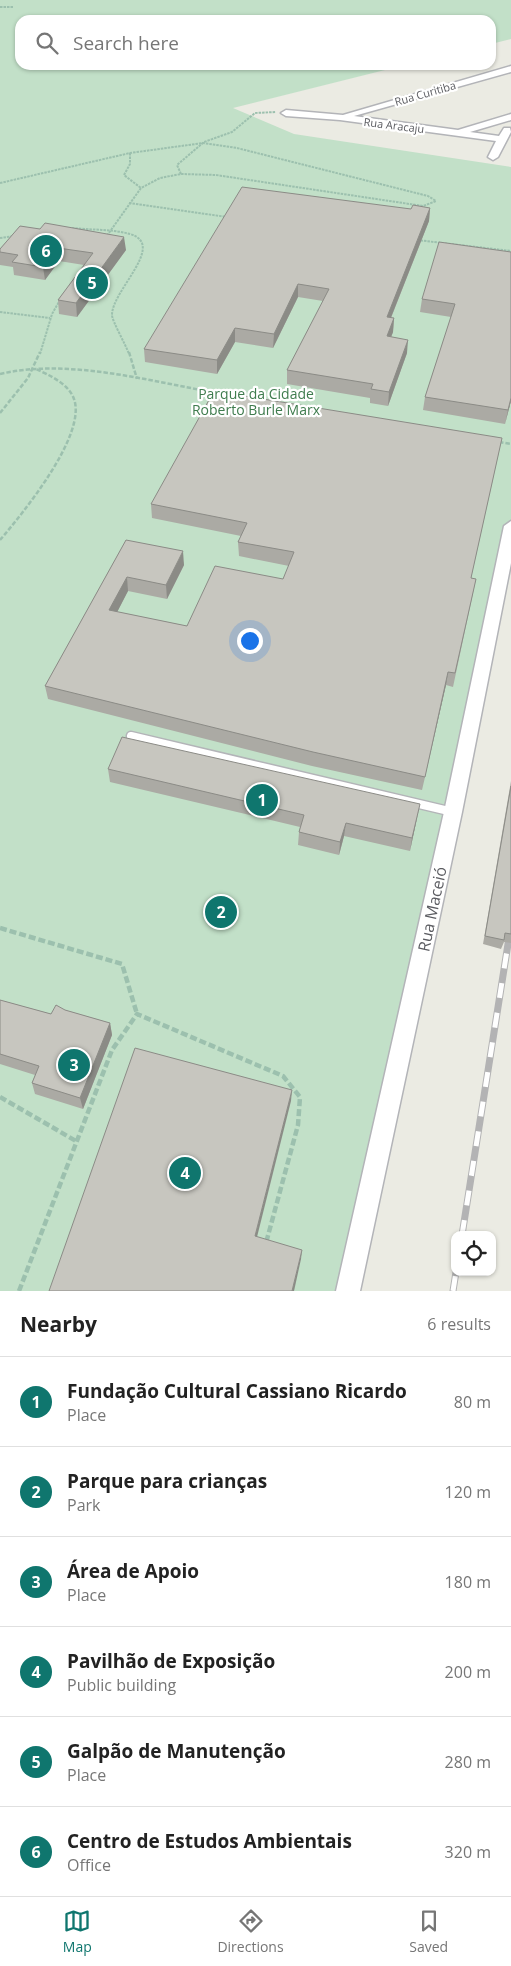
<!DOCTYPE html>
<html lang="en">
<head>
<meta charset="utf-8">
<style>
	body { margin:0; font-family:"Open Sans",sans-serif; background:#f2f2f2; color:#222 }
	.controls { position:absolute; right:15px; bottom:15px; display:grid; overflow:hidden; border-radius:10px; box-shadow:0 1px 4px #0004 }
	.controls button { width:45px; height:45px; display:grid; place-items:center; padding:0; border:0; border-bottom:1px solid #e0e0e0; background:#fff; color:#222; font:25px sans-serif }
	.you { position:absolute; left:249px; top:640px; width:18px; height:18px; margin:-12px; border:4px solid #fff; border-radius:50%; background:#1a73e8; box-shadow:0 0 0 8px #1a73e833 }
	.badge { display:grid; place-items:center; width:32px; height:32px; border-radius:50%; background:#0f766e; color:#fff; font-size:16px; font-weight:700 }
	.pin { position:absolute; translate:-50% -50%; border:2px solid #fff; box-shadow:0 1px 5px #0006 }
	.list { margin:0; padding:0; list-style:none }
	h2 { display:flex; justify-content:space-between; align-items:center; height:65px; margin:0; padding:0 20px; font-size:21px }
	h2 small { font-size:16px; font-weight:400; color:#767676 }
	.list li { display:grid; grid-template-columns:32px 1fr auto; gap:15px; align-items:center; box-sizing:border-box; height:90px; padding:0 20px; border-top:1px solid #e0e0e0 }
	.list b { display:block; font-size:19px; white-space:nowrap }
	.list p { margin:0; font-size:16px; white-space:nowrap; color:#767676 }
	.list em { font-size:16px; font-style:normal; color:#767676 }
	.icon { flex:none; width:28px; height:28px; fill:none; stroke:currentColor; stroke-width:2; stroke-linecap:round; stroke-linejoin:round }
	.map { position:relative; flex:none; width:511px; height:1291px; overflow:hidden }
	.search { position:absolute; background:#fff; box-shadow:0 1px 4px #0004; left:15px; right:15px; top:15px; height:55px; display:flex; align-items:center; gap:12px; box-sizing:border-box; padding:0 18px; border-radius:15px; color:#767676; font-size:19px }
	.sheet { height:605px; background:#fff }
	nav { display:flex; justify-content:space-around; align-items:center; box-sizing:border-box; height:70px; border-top:1px solid #e0e0e0; background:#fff; font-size:14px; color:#767676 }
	nav a { display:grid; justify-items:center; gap:2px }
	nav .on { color:#0f766e }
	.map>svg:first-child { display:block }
	.green { fill:#c2e0c8 }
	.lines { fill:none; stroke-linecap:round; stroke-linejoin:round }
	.service-casing { stroke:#b3b4b8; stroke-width:11 }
	.minor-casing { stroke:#b3b4b8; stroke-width:3 }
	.path-far2 { stroke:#9cc0ae; stroke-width:2; stroke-dasharray:2.5 1; stroke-linecap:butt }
	.path-far1 { stroke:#9cc0ae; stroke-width:2.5; stroke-dasharray:4.5 2; stroke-linecap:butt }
	.path { stroke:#9cc0ae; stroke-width:4.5; stroke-dasharray:7 3; stroke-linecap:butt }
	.service { stroke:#fff; stroke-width:8 }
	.minor { fill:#fff; fill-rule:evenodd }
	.rail-casing { stroke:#b3b3b4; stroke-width:7 }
	.rail { stroke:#fff; stroke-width:5; stroke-dasharray:15; stroke-linecap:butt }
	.wall { fill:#abaaa4 }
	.shaded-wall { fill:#8b8b86 }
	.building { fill:#c7c6bf; stroke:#8b8b86 }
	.labels { text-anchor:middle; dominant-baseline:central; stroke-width:4.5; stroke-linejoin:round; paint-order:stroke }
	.far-street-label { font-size:11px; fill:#5b5c61; stroke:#fff }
	.park-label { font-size:14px; fill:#3f7c4e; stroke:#fff }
	.near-street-label { font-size:16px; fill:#5b5c61; stroke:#fff }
</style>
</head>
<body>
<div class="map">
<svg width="511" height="1291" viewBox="0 0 511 1291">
	<rect width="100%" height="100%" fill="#ebebe3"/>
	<!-- green -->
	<path class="green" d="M0,0H511V39L491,44V20H20V65H405L233,108L294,134L511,167V525L341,1291H0Z"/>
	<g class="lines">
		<!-- service casing -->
		<g class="service-casing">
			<path id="service" d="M131,736L453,812"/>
		</g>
		<!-- minor casing -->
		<g class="minor-casing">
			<g id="minor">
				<path d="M511,66V72L354,116L458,130L511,114V120L470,132L499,136L504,128H510L511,132L498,157L493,160L488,157L496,141L340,120L286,116L281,113L286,110L343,115Z"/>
				<path d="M511,521V563L462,812L360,1291H336L444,812L504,526Z"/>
			</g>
		</g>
		<!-- path-far2 -->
		<g class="path-far2">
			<path d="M0,7H13"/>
			<path d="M130,153V164L124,175L141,188"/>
			<path d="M181,174L177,165L204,142L232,132L255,113L276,112"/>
			<path d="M0,183L130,153L203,143L237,148L428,196L436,201L423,206L216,175L181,174L160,178L141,188L106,237"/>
			<path d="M129,203L227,217"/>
			<path d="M72,228C90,230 112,229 130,234C167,245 112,290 112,315C112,321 126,345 129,354"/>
			<path d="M0,238L14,236"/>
			<path d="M417,240L511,251"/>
			<path d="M0,312L50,318"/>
			<path d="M40,354L52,314L60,300"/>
		</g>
		<!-- path-far1 -->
		<g class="path-far1">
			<path d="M129,352L137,379"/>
			<path d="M0,374C68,358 149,381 217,393"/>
			<path d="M0,413L28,378L40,352"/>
			<path d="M499,442L511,444"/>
			<path d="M0,540C23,513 87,435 74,399C69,384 49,375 36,369"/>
		</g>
		<!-- path -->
		<g class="path">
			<path d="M0,928L122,964L137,1014"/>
			<path d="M0,1097L76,1141"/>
			<path d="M19,1291L112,1050L137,1014L283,1076L300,1097L298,1125L266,1243"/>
		</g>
		<!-- service -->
		<use href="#service" class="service"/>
		<!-- minor -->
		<use href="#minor" class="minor"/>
		<!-- rail casing -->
		<g class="rail-casing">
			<g id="rail">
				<path d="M462,1235L511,925"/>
				<path d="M453,1291L456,1272"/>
			</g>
		</g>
		<!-- rail -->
		<use href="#rail" class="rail"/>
	</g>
	<!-- wall -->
	<g class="wall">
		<path d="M430,208L429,221L391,318H394L393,332L391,337L407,353L388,406L370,403V398L287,384V370L323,301L298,297L273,348L235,342L217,374L145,362L144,349L411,209Z"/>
		<path d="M20,226L126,250L77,317L59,314L58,300L84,265L59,261L45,280L14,275L13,267L0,265V249Z"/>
		<path d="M511,252V401L505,424L423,410L425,397L451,317L420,312L422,299Z"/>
		<path d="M502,438L471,578L476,579L453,687L446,685L422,790L312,766L48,699L45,686L126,540L184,565L167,599L128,591L117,612L187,626L283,579L289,566L239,556L238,542L241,536L152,518L151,504Z"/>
		<path d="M108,769L417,818L410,851L344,836L339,855L298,845L299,832L300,827L110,782Z"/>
		<path d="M511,781V943L504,942L501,949L483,944Z"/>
		<path d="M0,1000L51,1014L65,1010L110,1023L112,1035L83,1109L35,1094L32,1083L35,1075L0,1064Z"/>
	</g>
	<!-- shaded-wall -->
	<g class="shaded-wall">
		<path d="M430,208L429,221L386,330L387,317Z"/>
		<path d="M124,237L126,250L77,317L76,303Z"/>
		<path d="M58,248L59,261L45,280L43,267Z"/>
		<path d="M298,284V297L273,348L274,334Z"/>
		<path d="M394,318L393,332L386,350L387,336Z"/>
		<path d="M235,328V342L217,374V360Z"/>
		<path d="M408,340L407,353L388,406L389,392Z"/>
		<path d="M511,398V401L505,424L508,410Z"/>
		<path d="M183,551L184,565L167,599L166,585Z"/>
		<path d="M127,577L128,591L111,624L109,610Z"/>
		<path d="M448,672L446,685L422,790L425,777Z"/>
		<path d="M420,804L417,818L410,851L412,838Z"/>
		<path d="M346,823L344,836L339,855L340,842Z"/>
		<path d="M110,1023L112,1035L83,1109L80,1098Z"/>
		<path d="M292,1090L291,1101L255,1245V1236Z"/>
		<path d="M302,1250L301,1259L294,1291H292Z"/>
	</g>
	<!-- building -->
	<g class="building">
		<path d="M242,187L411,209L413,205L430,208L387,317L394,318L387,336L408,340L389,392L371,389L373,384L287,370L329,289L298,284L274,334L235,328L217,360L144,349Z"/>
		<path d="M45,223L124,237L76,303L58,300L93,253L58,248L43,267L12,262L18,255L0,252V249L20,226L40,229Z"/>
		<path d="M439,242L511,252V398L508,410L425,397L455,304L422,299Z"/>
		<path d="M214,391L502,438L471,578L476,579L455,673L448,672L425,777L313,752L45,686L126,540L183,551L166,585L127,577L109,610L187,626L215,566L283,579L294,552L238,542L247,523L151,504Z"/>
		<path d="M122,737L420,804L412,838L346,823L340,842L299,832L304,815L108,769Z"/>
		<path d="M511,786V934L505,933L504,940L485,936Z"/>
		<path d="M0,1000L51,1014L56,1005L65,1010L110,1023L80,1098L32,1083L39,1066L0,1054Z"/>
		<path d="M135,1048L292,1090L255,1236L302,1250L292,1291H49Z"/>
	</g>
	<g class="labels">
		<!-- far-street labels -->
		<g class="far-street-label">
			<text transform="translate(425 93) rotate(-16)">Rua Curitiba</text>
			<text transform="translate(394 125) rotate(7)">Rua Aracaju</text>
		</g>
		<!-- park labels -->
		<g class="park-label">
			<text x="256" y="393">Parque da Cidade<tspan x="256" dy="16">Roberto Burle Marx</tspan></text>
		</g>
		<!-- near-street labels -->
		<g class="near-street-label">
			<text transform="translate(432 909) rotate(-78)">Rua Maceió</text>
		</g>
	</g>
</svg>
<div class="controls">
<button><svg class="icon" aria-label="locate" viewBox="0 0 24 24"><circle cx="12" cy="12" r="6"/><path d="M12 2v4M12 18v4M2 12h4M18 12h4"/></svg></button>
</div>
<div class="you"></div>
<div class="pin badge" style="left:262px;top:800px">1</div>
<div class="pin badge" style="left:221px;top:912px">2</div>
<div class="pin badge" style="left:74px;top:1065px">3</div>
<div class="pin badge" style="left:185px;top:1173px">4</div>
<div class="pin badge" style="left:92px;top:283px">5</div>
<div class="pin badge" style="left:46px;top:251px">6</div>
<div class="search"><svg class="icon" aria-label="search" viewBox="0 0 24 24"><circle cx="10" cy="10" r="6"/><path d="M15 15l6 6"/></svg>Search here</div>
</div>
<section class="sheet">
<h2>Nearby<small>6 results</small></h2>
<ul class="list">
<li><span class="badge">1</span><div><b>Fundação Cultural Cassiano Ricardo</b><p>Place</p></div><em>80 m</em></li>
<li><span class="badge">2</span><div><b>Parque para crianças</b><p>Park</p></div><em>120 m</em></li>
<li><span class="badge">3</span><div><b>Área de Apoio</b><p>Place</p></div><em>180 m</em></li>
<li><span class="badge">4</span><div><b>Pavilhão de Exposição</b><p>Public building</p></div><em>200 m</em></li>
<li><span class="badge">5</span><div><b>Galpão de Manutenção</b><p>Place</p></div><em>280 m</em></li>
<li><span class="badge">6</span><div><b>Centro de Estudos Ambientais</b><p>Office</p></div><em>320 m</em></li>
</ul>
</section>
<nav>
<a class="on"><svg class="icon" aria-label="map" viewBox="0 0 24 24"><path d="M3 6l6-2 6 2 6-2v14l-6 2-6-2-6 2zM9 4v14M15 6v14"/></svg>Map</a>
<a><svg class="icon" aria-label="directions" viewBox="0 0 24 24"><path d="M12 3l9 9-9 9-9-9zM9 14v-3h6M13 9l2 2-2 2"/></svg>Directions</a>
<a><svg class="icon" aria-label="saved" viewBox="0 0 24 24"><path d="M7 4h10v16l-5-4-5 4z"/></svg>Saved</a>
</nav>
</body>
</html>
